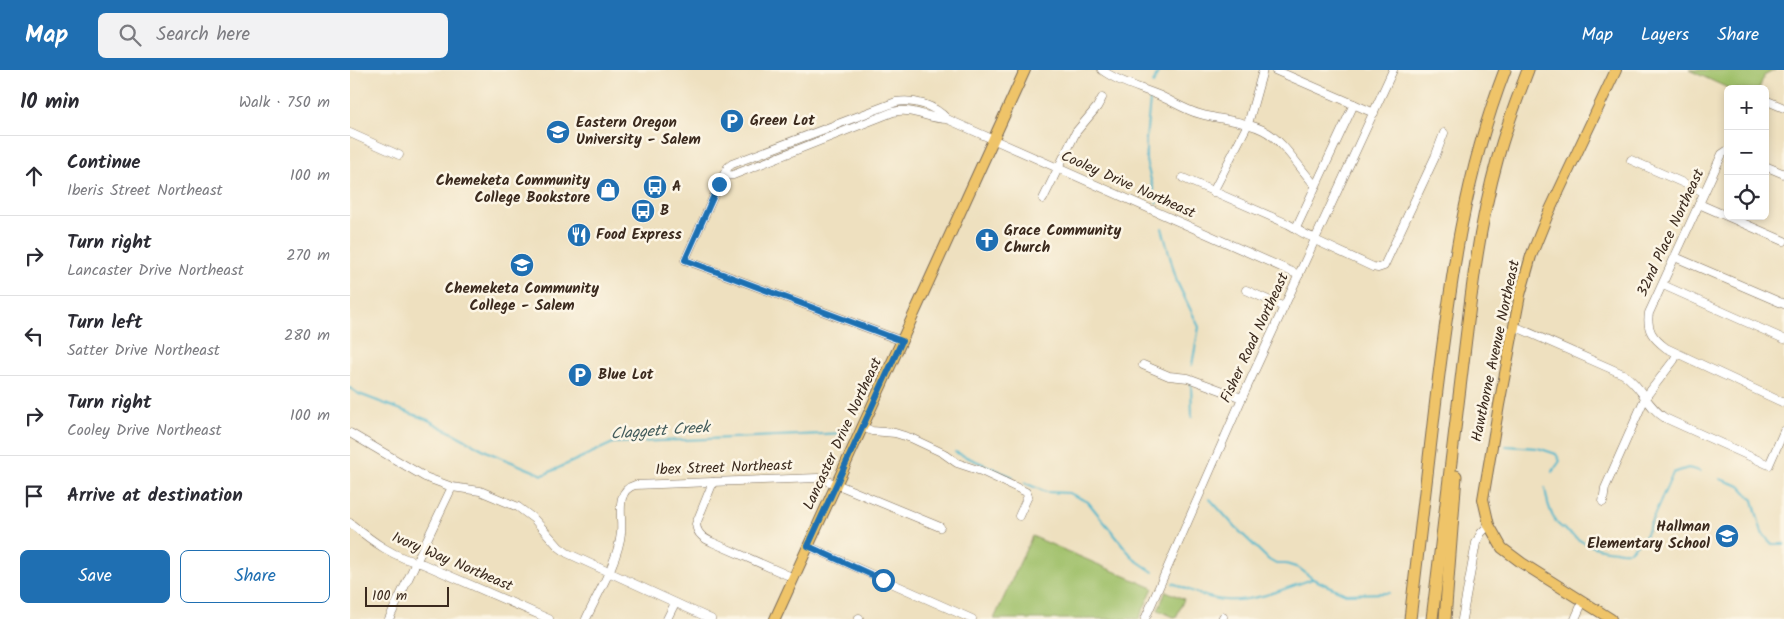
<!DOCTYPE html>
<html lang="en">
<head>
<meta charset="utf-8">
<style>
	body { margin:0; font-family:Kalam,sans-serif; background:#f2f2f3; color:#2b2b33 }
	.controls { position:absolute; right:15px; top:15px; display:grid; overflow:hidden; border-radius:8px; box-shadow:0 2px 8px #0003 }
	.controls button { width:45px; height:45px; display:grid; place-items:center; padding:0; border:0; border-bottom:1px solid #e1e1e2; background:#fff; color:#2b2b33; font:25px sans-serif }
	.scale { position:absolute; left:15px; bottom:12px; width:84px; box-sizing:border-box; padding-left:5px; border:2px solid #3b2a1e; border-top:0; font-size:14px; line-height:18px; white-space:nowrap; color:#3b2a1e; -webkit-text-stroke:4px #fcf5e5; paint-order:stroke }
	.stop { position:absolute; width:15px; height:15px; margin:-11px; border:4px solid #1f6fb2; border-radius:50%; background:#fff }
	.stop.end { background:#1f6fb2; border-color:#fff; box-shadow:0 1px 5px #0008 }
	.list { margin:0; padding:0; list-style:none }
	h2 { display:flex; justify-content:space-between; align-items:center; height:65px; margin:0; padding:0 20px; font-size:21px }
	h2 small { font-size:16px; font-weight:400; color:#7c7c81 }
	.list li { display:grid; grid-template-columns:32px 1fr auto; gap:15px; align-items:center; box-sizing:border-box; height:80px; padding:0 20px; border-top:1px solid #e1e1e2 }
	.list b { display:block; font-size:19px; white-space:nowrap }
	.list p { margin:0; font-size:16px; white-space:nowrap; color:#7c7c81 }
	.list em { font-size:16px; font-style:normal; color:#7c7c81 }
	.actions { display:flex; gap:10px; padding:15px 20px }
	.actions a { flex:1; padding:11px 0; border:1px solid #1f6fb2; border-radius:8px; text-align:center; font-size:18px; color:#1f6fb2 }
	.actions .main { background:#1f6fb2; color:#fff }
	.icon { flex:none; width:28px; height:28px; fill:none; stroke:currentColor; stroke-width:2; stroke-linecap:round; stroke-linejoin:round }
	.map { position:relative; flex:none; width:1434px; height:549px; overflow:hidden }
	header { display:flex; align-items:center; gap:30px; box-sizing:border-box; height:70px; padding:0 25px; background:#1f6fb2; color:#fff }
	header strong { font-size:24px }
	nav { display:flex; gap:28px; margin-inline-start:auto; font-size:18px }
	.search { width:350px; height:45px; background:#f2f2f3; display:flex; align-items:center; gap:12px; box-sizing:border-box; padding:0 18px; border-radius:8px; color:#7c7c81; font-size:19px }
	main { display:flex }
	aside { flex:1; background:#fff }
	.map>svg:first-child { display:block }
	.green { fill:#9ebf68; stroke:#6c7443 }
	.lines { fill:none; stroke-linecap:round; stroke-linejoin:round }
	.stream { stroke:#4eb6cc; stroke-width:2 }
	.minor-casing { stroke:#7a6a56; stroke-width:9 }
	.major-casing { stroke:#7a6a56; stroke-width:12 }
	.highway-casing { stroke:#7a6a56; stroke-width:13 }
	.minor { stroke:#fff; stroke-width:8 }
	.major { stroke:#efc469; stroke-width:10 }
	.highway { stroke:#efc469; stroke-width:11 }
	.route { stroke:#1f6fb2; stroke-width:6 }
	.labels { text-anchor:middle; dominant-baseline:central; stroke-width:5; stroke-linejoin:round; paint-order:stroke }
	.poi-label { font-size:15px; font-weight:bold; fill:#3b2a1e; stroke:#fcf5e5; text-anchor:start }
	.street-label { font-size:15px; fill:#3b2a1e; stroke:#fcf5e5 }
	.water-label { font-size:16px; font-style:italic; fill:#425b5b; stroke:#fcf5e5 }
</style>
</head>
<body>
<header>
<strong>Map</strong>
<div class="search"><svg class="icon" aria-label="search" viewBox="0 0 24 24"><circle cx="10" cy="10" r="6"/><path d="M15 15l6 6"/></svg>Search here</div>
<nav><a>Map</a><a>Layers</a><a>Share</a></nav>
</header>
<main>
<aside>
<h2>10 min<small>Walk · 750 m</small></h2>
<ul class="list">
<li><svg class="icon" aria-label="ahead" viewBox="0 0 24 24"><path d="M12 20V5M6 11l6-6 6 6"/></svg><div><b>Continue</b><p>Iberis Street Northeast</p></div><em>100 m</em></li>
<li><svg class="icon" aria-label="right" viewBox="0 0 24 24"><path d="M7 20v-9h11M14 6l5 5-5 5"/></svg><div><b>Turn right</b><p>Lancaster Drive Northeast</p></div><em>270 m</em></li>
<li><svg class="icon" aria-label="left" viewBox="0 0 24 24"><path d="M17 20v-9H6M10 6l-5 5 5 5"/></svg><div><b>Turn left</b><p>Satter Drive Northeast</p></div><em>280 m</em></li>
<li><svg class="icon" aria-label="right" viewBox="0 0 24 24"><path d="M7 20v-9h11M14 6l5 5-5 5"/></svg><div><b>Turn right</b><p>Cooley Drive Northeast</p></div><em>100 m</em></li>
<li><svg class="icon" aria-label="arrive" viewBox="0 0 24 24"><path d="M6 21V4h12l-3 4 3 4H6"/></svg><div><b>Arrive at destination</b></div></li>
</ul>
<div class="actions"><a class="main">Save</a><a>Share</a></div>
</aside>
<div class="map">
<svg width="1434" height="549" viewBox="0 0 1434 549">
	<rect width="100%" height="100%" fill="#fcf5e5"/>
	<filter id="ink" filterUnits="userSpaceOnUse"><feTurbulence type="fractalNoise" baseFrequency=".02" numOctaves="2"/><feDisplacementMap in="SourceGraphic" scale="10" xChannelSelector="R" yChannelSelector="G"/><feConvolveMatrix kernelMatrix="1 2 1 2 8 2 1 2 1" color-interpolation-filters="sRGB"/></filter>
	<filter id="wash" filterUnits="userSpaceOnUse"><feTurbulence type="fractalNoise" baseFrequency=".0096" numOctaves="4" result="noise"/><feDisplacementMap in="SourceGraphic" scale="20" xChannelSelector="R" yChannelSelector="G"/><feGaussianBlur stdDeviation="1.12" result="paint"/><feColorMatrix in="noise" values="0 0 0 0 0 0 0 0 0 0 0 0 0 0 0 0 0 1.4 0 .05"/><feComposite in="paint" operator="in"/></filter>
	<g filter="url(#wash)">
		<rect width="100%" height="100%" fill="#eee0bf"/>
		<!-- green -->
		<g class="green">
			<path d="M1339,0H1425L1414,6L1409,19H1380Z"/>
			<path d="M682,466L803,518L789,549H644Z"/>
			<path d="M816,521L834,529L826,548L808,540Z"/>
		</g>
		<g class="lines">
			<!-- stream -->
			<g class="stream">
				<path d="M803,14L809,0"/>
				<path d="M800,30L796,69V91L807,133"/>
				<path d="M812,158L827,212L849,257L842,295"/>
				<path d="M841,312L842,347"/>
				<path d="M0,318L9,324L78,350L140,383L193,405L263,373L496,363"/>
				<path d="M1156,376L1188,378L1206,384L1210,391L1202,402"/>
				<path d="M605,382L663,407"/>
				<path d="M1370,409L1390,416L1403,430L1412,463L1422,474H1434"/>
				<path d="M675,413L696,422L719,423L738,432L784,489L803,502"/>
				<path d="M1195,418C1197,430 1199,441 1206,452C1209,456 1214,459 1218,462C1237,478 1256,482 1280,481L1295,466L1323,403L1338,398L1350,401"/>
				<path d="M860,429L886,458L919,490L926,494H936L949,498L963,509L996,524L1039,523"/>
				<path d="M823,513C839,520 858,529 875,530C904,532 935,519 962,509"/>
			</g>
		</g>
	</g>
	<g filter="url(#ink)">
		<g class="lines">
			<!-- minor casing -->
			<g class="minor-casing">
				<g id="minor">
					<path d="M752,0C768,12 789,17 808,25C822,31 835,40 850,44C870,50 893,50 913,60C932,69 950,99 965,115"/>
					<path d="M925,0L1024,43"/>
					<path d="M1415,30L1434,38"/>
					<path d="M0,63L49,85"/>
					<path d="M1378,80L1372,84L1299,243C1296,260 1303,268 1316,278L1434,333"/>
					<path d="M1281,90L1354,122"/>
					<path d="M1415,96L1434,104"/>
					<path d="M374,106L383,105L543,42C564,37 576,49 597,49L949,205"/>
					<path d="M833,108L938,154C948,159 954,166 966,168"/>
					<path d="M863,122L898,54L913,0"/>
					<path d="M693,129L726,62L747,37L752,28"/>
					<path d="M1349,134L1434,171"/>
					<path d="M946,158L1004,34"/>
					<path d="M965,170L1023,197L1028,198L1034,196L1085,87L1094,63"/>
					<path d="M1325,187L1434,234"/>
					<path d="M1313,215L1434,269"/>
					<path d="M896,220L934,237"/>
					<path d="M1164,256L1273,304C1291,315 1297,337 1315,348L1419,395L1434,361"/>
					<path d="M552,271L335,190L371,110L378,97L382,94L546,32C564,29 584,35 597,49"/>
					<path d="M793,295L819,306L838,308L892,328"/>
					<path d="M513,357L522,361L545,363L561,368L593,383L607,393L631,401L676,422L678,426L669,446"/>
					<path d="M0,363L75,407L102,417L130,421L168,437L184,449L209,477L217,483L361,549"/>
					<path d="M363,412L346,454C347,465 355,469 364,473L444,508"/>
					<path d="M1253,432L1255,418L1295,328L1324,290L1327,284"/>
					<path d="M0,453C22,471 44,488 73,494L199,549"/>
					<path d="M458,476L622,549"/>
					<path d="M39,549L102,417"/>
					<path d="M236,549C248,523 268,491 271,463C273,447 264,421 285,415L468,408L486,414L590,457"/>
					<path d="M317,549L325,533"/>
					<path d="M509,549V548"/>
					<path d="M795,549L892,328L1043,0"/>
					<path d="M872,549L873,547"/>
					<path d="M1112,549L1126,473L1131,463L1139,455"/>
					<path d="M1225,549L1233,531"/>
				</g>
			</g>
			<!-- major casing -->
			<g class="major-casing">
				<g id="major">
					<path d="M425,549L675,0"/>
					<path d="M1261,549L1172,493L1152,478L1139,455L1133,429L1149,335L1170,225L1181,186L1198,144L1266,0"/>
				</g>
			</g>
			<!-- highway casing -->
			<g class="highway-casing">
				<g id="highway">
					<path d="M1060,549C1069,473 1078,397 1087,320C1101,209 1114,106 1155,0"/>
					<path d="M1082,549L1121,227C1127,180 1135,133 1148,87C1156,57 1167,29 1178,0"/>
					<path d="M1095,549L1106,406"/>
				</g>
			</g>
			<!-- minor -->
			<use href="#minor" class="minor"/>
			<!-- major -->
			<use href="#major" class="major"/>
			<!-- highway -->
			<use href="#highway" class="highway"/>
		</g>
	</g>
	<g class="lines" filter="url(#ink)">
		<!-- route -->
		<path class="route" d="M369,114L335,190L552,271L458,476L533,510"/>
	</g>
	<!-- icons -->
	<defs>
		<g id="parking-disc" transform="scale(1.25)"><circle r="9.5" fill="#1f6fb2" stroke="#fcf5e5"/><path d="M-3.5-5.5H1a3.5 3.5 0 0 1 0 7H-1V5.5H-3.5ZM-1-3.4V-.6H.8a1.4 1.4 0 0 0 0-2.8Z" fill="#fff"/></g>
		<g id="university-disc" transform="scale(1.25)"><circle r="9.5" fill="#1f6fb2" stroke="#fcf5e5"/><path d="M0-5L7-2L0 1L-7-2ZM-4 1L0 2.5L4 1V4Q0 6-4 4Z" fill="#fff"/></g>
		<g id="bus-disc" transform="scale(1.25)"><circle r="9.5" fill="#1f6fb2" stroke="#fcf5e5"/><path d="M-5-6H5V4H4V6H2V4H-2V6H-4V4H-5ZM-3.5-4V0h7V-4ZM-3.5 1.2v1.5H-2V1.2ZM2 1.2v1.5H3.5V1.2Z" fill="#fff"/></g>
		<g id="shop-disc" transform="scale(1.25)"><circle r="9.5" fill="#1f6fb2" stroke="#fcf5e5"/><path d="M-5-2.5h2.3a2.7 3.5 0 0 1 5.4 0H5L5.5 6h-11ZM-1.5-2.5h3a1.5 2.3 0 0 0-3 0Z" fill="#fff"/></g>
		<g id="restaurant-disc" transform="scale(1.25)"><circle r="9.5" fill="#1f6fb2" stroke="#fcf5e5"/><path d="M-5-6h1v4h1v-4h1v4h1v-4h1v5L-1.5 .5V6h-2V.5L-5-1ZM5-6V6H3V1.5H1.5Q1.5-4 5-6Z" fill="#fff"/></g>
		<g id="church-disc" transform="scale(1.25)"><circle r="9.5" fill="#1f6fb2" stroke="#fcf5e5"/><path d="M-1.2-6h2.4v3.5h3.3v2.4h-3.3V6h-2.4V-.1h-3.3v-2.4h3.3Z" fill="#fff"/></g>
		<g id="school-disc" transform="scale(1.25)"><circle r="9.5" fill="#1f6fb2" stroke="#fcf5e5"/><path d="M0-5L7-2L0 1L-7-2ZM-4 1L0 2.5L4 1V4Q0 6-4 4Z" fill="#fff"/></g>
	</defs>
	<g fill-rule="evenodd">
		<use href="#parking-disc" x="382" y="51"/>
		<use href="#university-disc" x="208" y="62"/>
		<use href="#bus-disc" x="305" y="117"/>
		<use href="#shop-disc" x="258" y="120"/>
		<use href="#bus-disc" x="293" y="141"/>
		<use href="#restaurant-disc" x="229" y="165"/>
		<use href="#church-disc" x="637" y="170"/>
		<use href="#university-disc" x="172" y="195"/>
		<use href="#parking-disc" x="230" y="305"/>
		<use href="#school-disc" x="1377" y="466"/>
	</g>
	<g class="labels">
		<!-- poi labels -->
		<g class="poi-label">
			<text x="400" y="51">Green Lot</text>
			<text x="226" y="53">Eastern Oregon<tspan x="226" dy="17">University - Salem</tspan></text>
			<text x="240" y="111" text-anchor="end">Chemeketa Community<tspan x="240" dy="17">College Bookstore</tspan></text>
			<text x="322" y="117">A</text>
			<text x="310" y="141">B</text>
			<text x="654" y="161">Grace Community<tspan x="654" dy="17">Church</tspan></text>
			<text x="246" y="165">Food Express</text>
			<text x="172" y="219" text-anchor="middle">Chemeketa Community<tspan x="172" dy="17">College - Salem</tspan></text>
			<text x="248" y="305">Blue Lot</text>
			<text x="1360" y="457" text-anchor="end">Hallman<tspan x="1360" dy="17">Elementary School</tspan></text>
		</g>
		<!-- street labels -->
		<g class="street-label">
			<text transform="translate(778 115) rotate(24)">Cooley Drive Northeast</text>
			<text transform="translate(1321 163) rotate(-65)">32nd Place Northeast</text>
			<text transform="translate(905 268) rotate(-65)">Fisher Road Northeast</text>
			<text transform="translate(1146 281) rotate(-78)">Hawthorne Avenue Northeast</text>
			<text transform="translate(493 364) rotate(-65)">Lancaster Drive Northeast</text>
			<text transform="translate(374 398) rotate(-2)">Ibex Street Northeast</text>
			<text transform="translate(102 492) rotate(23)">Ivory Way Northeast</text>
		</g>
		<!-- water labels -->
		<g class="water-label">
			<text transform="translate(310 361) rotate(-4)">Claggett Creek</text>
		</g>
	</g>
</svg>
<div class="controls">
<button>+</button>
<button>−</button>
<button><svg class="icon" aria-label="locate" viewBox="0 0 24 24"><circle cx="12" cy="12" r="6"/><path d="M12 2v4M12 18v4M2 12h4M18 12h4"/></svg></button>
</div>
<div class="scale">100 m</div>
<div class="stop" style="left:533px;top:510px"></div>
<div class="stop end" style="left:369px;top:114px"></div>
</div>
</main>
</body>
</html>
